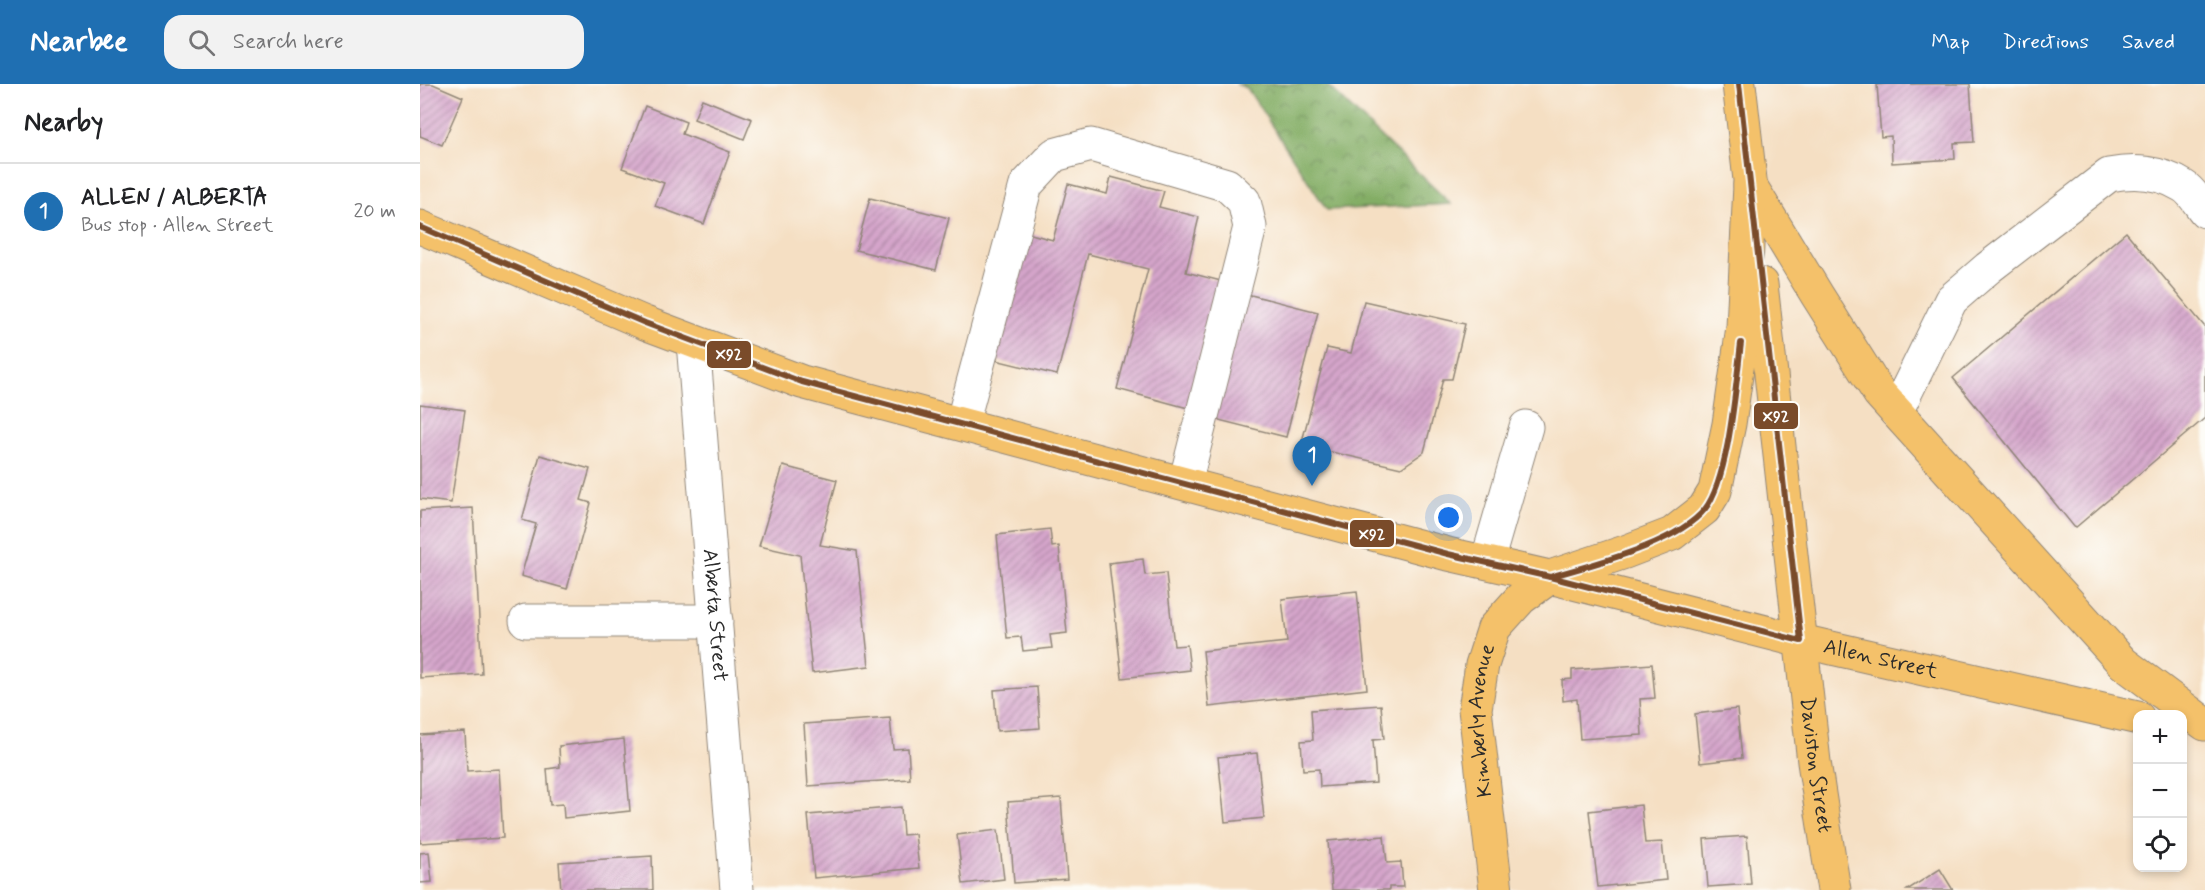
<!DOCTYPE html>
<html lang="en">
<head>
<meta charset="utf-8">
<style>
	body { margin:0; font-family:Mynerve,sans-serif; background:#f2f2f2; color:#202124 }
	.controls { position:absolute; right:18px; bottom:18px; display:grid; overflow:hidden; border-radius:12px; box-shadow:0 3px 9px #0003 }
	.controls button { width:54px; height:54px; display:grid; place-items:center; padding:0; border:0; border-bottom:2px solid #e0e0e0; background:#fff; color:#202124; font:30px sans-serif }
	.you { position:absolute; left:1029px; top:434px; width:21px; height:21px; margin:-15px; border:4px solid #fff; border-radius:50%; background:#1a73e8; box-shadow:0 0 0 9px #1a73e833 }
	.badge { display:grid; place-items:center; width:39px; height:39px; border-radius:50%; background:#1f6fb2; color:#fff; font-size:20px; font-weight:700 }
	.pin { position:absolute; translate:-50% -50px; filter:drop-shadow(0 2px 3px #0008) }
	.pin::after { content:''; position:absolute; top:32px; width:21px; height:18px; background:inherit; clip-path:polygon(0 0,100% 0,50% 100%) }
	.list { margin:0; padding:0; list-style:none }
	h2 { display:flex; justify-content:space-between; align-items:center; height:78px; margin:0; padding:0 24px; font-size:26px }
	h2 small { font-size:20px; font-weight:400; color:#757577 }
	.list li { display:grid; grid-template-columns:39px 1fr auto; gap:18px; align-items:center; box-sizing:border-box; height:96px; padding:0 24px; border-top:2px solid #e0e0e0 }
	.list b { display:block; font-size:22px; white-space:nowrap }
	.list p { margin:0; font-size:20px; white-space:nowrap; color:#757577 }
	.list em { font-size:20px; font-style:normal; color:#757577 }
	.icon { flex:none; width:33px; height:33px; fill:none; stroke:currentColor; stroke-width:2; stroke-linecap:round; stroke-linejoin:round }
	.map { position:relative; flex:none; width:1785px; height:806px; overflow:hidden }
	header { display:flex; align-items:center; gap:36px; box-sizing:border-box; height:84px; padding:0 30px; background:#1f6fb2; color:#fff }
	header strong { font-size:28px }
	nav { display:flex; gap:33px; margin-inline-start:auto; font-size:21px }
	.search { width:420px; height:54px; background:#f2f2f2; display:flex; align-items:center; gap:15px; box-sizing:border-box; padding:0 21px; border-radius:18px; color:#757577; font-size:22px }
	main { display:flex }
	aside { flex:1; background:#fff }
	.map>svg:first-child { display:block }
	.forest { fill:url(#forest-crowns); stroke:#576c48; stroke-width:1.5 }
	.building { fill:url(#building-hatch) }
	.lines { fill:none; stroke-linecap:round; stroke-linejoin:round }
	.minor-casing { stroke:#908577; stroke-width:35 }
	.major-casing { stroke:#908577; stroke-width:35 }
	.minor { stroke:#fff; stroke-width:33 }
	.major { stroke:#f4c16a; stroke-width:33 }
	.bus-1-casing { stroke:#fdfcf7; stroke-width:10 }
	.bus-1 { stroke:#7a4b2a; stroke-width:6 }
	.labels { text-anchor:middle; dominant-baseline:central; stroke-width:5; stroke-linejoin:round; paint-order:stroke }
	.street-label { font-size:21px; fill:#2b2b2b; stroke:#fdfcf7 }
	.line-badge { stroke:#fdfcf7; stroke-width:2 }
	.badge-label { font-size:16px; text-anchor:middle; font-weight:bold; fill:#fff }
</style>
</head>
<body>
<header>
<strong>Nearbee</strong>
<div class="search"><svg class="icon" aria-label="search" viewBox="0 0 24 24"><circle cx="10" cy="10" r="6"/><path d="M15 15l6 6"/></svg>Search here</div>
<nav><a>Map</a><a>Directions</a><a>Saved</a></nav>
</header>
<main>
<aside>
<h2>Nearby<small></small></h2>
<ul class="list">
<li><span class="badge">1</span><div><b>ALLEN / ALBERTA</b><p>Bus stop · Allen Street</p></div><em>20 m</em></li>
</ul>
</aside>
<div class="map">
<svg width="1785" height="806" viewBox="0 0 1785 806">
	<defs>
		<pattern id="forest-crowns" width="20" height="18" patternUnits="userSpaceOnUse" patternTransform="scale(1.5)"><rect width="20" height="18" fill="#83ad65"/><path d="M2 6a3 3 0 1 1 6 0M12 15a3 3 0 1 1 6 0" fill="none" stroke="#6b8d53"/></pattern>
		<pattern id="building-hatch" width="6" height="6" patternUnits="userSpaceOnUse" patternTransform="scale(1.5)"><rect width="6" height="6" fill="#d5a5cb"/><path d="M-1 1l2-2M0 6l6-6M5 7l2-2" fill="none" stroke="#ad87a5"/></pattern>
	</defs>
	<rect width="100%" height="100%" fill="#fdfcf7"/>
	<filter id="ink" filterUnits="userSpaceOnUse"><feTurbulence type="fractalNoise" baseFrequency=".0167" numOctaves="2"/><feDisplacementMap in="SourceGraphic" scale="12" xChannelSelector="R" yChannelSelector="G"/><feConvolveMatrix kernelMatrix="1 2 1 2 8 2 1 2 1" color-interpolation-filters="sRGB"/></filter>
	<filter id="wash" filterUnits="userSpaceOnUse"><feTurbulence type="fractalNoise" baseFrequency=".008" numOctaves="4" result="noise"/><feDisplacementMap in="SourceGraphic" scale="24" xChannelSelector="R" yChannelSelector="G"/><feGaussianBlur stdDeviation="1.35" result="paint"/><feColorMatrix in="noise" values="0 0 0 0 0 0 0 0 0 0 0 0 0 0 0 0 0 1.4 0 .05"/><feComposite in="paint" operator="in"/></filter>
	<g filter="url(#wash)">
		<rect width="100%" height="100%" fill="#f5dfc3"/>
		<!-- forest -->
		<path class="forest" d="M816,0H906L1031,120L907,126L827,4Z"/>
		<g id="blocks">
			<!-- building -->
			<g class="building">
				<path d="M0,0H13L43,13L22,61L0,52Z"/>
				<path d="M1465,0H1550L1554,58L1534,59L1535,75L1472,79L1471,52L1461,53L1457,1Z"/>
				<path d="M282,15L332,35L324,55L274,35Z"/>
				<path d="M225,22L266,38L262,50L310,68L284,140L235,122L244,99L202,84Z"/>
				<path d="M691,93L744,107L739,123L779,133L766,188L801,197L768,324L697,305L728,185L668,170L637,291L567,274L600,147L633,156L648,100L687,110Z"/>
				<path d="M450,114L529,134L516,186L436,166Z"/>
				<path d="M1706,148L1785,243V334L1655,444L1533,294Z"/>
				<path d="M823,209L898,228L866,353L791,334Z"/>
				<path d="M944,217L1045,240L1032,295H1023L1004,368L981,384L881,361L907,264L931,269Z"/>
				<path d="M0,320L45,326L31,419L0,415Z"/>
				<path d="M120,371L170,385L161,416L171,419L147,505L101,492L116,440L102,436Z"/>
				<path d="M363,382L417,396L400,461L437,467L449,582L392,589L380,471L339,462Z"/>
				<path d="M53,424L62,590L0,594V427Z"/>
				<path d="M630,445L632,463L639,462L647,549L630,551L632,564L603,567L601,553L587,554L577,451Z"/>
				<path d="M723,475L725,491L746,489L754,562L767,561L770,586L702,594L689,479Z"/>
				<path d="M937,507L947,605L789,623L783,567L867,558L862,515Z"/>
				<path d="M1232,580L1235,614L1220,615L1222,651L1160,655L1157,615L1143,617L1142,596L1152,595V586Z"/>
				<path d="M617,603L620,644L577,647L574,606Z"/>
				<path d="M961,621L964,655L953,656L956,699L900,703L899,685L883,686L881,657L893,656L891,626Z"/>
				<path d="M1317,625L1322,674L1280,679L1275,630Z"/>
				<path d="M470,634L473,665L488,664L490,695L388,702L384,640Z"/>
				<path d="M45,648L47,687L79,685L83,754L0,759V651Z"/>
				<path d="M204,655L210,727L144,734L143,720L130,721L127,685L140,683L139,662Z"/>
				<path d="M837,669L844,734L805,738L798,673Z"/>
				<path d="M641,714L647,795L594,799L588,718Z"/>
				<path d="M1221,721L1225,759L1242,758L1246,796L1178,803L1169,727Z"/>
				<path d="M481,723L483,751L495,750L499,784L394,794L388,731Z"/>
				<path d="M578,746L584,795L543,800L537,751Z"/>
				<path d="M964,752L967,779L981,778L983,803H969V806H912L908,757Z"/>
				<path d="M1327,752L1331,800L1288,803L1284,755Z"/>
				<path d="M9,768L12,798L0,799V769Z"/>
				<path d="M232,772L233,806H141L139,778Z"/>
				<path d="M1520,785L1533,806H1487Z"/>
			</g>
		</g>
	</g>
	<g filter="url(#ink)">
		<use href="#blocks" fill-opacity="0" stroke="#908577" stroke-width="1.5"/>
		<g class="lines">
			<!-- minor casing -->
			<g class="minor-casing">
				<g id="minor">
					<path id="s1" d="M273,258L317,806"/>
					<path d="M1476,328L1531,216L1568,184L1689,91C1714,86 1741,88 1763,102C1772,107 1779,120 1785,127"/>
					<path d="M542,340L606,101L634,71L671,61L807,101L824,117L830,143L765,399"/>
					<path d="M1067,478L1106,343"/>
					<path d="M106,537H296"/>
				</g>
			</g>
			<!-- major casing -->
			<g class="major-casing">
				<g id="major">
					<path d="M1319,0L1333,122"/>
					<path d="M1330,101L1397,211L1459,309L1703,579L1785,640"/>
					<path id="s2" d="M0,143L225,239L382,298L1028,470L1130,493L1381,557L1718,634"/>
					<path id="s3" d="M1341,200L1394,678L1414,806"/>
					<path id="s4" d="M1076,806L1055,625L1062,581L1074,544L1101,514L1130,493L1205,468L1252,450L1284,425L1295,407L1309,340L1323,243L1330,101"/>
				</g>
			</g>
			<!-- minor -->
			<use href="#minor" class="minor"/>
			<!-- major -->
			<use href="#major" class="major"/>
			<!-- bus-1 casing -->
			<g class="bus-1-casing">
				<g id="bus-1">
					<path d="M0,143L225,239L382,298L1028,470L1130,493L1381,557L1319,0"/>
					<path d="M1130,493C1173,480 1257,460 1285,425C1309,395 1316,299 1321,259"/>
				</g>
			</g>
			<!-- bus-1 -->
			<use href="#bus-1" class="bus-1"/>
		</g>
	</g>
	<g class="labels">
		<!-- street labels -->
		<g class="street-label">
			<text stroke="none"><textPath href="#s1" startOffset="274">Alberta Street</textPath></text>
			<text stroke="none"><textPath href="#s2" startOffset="1526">Allen Street</textPath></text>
			<text stroke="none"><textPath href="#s4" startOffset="171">Kimberly Avenue</textPath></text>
			<text stroke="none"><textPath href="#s3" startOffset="484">Daviston Street</textPath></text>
		</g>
	</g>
	<g class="line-badge">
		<rect x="286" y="256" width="46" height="29" rx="6" fill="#7a4b2a"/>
		<rect x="1333" y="318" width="46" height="28" rx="6" fill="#7a4b2a"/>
		<rect x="929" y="435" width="46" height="29" rx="6" fill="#7a4b2a"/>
	</g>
	<g class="badge-label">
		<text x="309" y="276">X92</text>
		<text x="1356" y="338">X92</text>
		<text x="952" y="456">X92</text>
	</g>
</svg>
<div class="controls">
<button>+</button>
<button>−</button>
<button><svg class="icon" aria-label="locate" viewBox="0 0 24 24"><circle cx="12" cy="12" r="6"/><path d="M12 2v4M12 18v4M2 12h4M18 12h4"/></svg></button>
</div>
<div class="you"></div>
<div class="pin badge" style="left:892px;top:402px">1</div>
</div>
</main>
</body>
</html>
